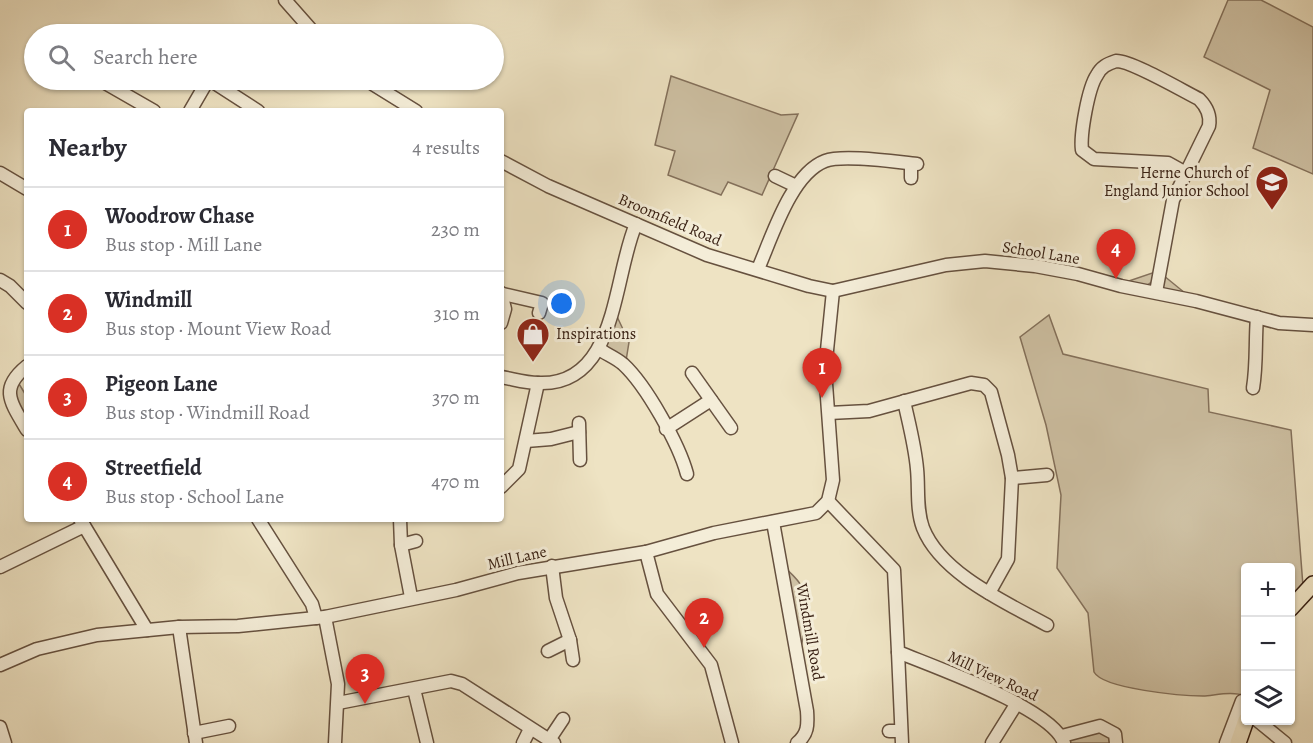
<!DOCTYPE html>
<html lang="en">
<head>
<meta charset="utf-8">
<style>
	body { margin:0; font-family:Alegreya,serif; background:#f2f2f3; color:#2b2b33 }
	.controls { position:absolute; right:18px; bottom:18px; display:grid; overflow:hidden; border-radius:6px; box-shadow:0 2px 4px #0004 }
	.controls button { width:54px; height:54px; display:grid; place-items:center; padding:0; border:0; border-bottom:2px solid #e1e1e2; background:#fff; color:#2b2b33; font:30px sans-serif }
	.you { position:absolute; left:562px; top:304px; width:21px; height:21px; margin:-15px; border:4px solid #fff; border-radius:50%; background:#1a73e8; box-shadow:0 0 0 9px #1a73e833 }
	.badge { display:grid; place-items:center; width:39px; height:39px; border-radius:50%; background:#d93025; color:#fff; font-size:20px; font-weight:700 }
	.pin { position:absolute; translate:-50% -50px; filter:drop-shadow(0 2px 3px #0008) }
	.pin::after { content:''; position:absolute; top:32px; width:21px; height:18px; background:inherit; clip-path:polygon(0 0,100% 0,50% 100%) }
	.list { margin:0; padding:0; list-style:none }
	h2 { display:flex; justify-content:space-between; align-items:center; height:78px; margin:0; padding:0 24px; font-size:26px }
	h2 small { font-size:20px; font-weight:400; color:#7c7c81 }
	.list li { display:grid; grid-template-columns:39px 1fr auto; gap:18px; align-items:center; box-sizing:border-box; height:84px; padding:0 24px; border-top:2px solid #e1e1e2 }
	.list b { display:block; font-size:22px; white-space:nowrap }
	.list p { margin:0; font-size:20px; white-space:nowrap; color:#7c7c81 }
	.list em { font-size:20px; font-style:normal; color:#7c7c81 }
	.icon { flex:none; width:33px; height:33px; fill:none; stroke:currentColor; stroke-width:2; stroke-linecap:round; stroke-linejoin:round }
	.map { position:relative; flex:none; width:1313px; height:743px; overflow:hidden }
	.search { position:absolute; background:#fff; box-shadow:0 2px 4px #0004; left:24px; top:24px; width:480px; height:66px; display:flex; align-items:center; gap:15px; box-sizing:border-box; padding:0 21px; border-radius:33px; color:#7c7c81; font-size:22px }
	.panel { position:absolute; background:#fff; box-shadow:0 2px 4px #0004; left:24px; top:108px; width:480px; height:414px; border-radius:6px }
	.map>svg:first-child { display:block }
	.green { fill:#cfc2a5; stroke:#84715c; stroke-width:1.5 }
	.lines { fill:none; stroke-linecap:round; stroke-linejoin:round }
	.minor-casing { stroke:#66513f; stroke-width:15 }
	.major-casing { stroke:#382013; stroke-width:18 }
	.minor { stroke:#f4edd8; stroke-width:12 }
	.major { stroke:#eee3c3; stroke-width:15 }
	.labels { text-anchor:middle; dominant-baseline:central; stroke-width:6; stroke-linejoin:round; paint-order:stroke }
	.poi-label { font-size:16px; fill:#382013; stroke:#f4edd8; text-anchor:end }
	.street-label { font-size:16px; fill:#382013; stroke:#f4edd8 }
</style>
</head>
<body>
<div class="map">
<svg width="1313" height="743" viewBox="0 0 1313 743">
	<rect width="100%" height="100%" fill="#eee3c3"/>
	<filter id="stains"><feTurbulence type="fractalNoise" baseFrequency=".00333" numOctaves="4"/><feColorMatrix values="0 0 0 0 .2 0 0 0 0 .09 0 0 0 0 .02 0 0 0 .5 -.17"/></filter>
	<radialGradient id="worn" r=".72"><stop offset=".6" stop-color="#630" stop-opacity="0"/><stop offset="1" stop-color="#630" stop-opacity=".3"/></radialGradient>
	<!-- green -->
	<g class="green">
		<path d="M1228,0H1261L1313,27V174L1253,148L1270,90L1204,57Z"/>
		<path d="M671,76L781,115L798,114L762,195L728,182L721,195L668,175L675,151L655,145Z"/>
		<path d="M1158,271L1185,293L1165,290L1153,281L1146,286L1123,283Z"/>
		<path d="M613,308L629,342L625,367L599,349Z"/>
		<path d="M1049,315L1063,354L1208,389L1209,412L1291,430L1303,586L1291,609L1290,568H1246L1245,696C1233,691 1217,695 1203,696C1183,696 1103,689 1094,672L1088,613L1057,568L1061,495L1046,425L1020,337Z"/>
		<path d="M13,374L27,397V422L8,379Z"/>
		<path d="M781,564C789,572 799,579 803,589C812,609 803,639 798,658Z"/>
		<path d="M1100,726L1116,743H1064Z"/>
	</g>
	<g class="lines">
		<!-- minor casing -->
		<g class="minor-casing">
			<g id="minor">
				<path d="M285,0L315,34"/>
				<path d="M1116,61C1130,60 1183,91 1199,99C1207,107 1211,115 1209,126L1186,173L1168,163L1094,159L1082,150C1080,135 1088,88 1097,75C1101,67 1107,64 1116,61Z"/>
				<path d="M100,80L154,111"/>
				<path d="M210,80L258,111"/>
				<path d="M366,80L416,111"/>
				<path d="M190,111L208,80"/>
				<path d="M501,161L548,186L707,255L809,286L833,291L946,265L985,261L1035,266L1078,274L1121,286L1196,301L1279,323L1313,325"/>
				<path d="M0,173L27,189"/>
				<path d="M775,176L796,186"/>
				<path d="M911,178V164"/>
				<path d="M758,269C772,237 791,174 825,161C843,154 896,162 917,164"/>
				<path d="M0,280L10,286L27,303"/>
				<path d="M1156,292L1173,200L1186,173"/>
				<path d="M501,293L505,309L501,323"/>
				<path d="M503,294L542,303L539,313"/>
				<path d="M599,349C606,354 616,358 623,364C646,385 679,444 687,474"/>
				<path d="M27,366C0,388 9,400 27,430"/>
				<path d="M692,373L731,428"/>
				<path d="M501,377C513,379 526,383 538,383C618,387 613,276 636,224"/>
				<path d="M1253,388C1257,364 1255,341 1257,317"/>
				<path d="M904,401C909,424 915,446 917,469C919,488 916,509 923,528C941,574 1007,603 1047,625"/>
				<path d="M829,413L869,411L971,383L984,385L991,392L1008,455L1012,478L1008,559L989,593"/>
				<path d="M579,423L580,460"/>
				<path d="M666,429L711,400"/>
				<path d="M526,441L551,439L579,432"/>
				<path d="M1012,478L1047,475"/>
				<path d="M501,487L519,469L538,383"/>
				<path d="M828,501L894,570L898,652C934,667 1052,708 1064,743"/>
				<path d="M80,519L147,630"/>
				<path d="M258,519L312,604L316,618"/>
				<path d="M400,519L401,545L411,597"/>
				<path d="M773,522L807,711C808,725 808,734 797,743"/>
				<path d="M401,545L416,541"/>
				<path d="M646,552L657,594L711,665L732,743"/>
				<path d="M552,566L556,598L570,640L573,660"/>
				<path d="M0,567L84,526"/>
				<path d="M325,617L338,684L335,743"/>
				<path d="M179,627L196,743"/>
				<path d="M548,651L570,640"/>
				<path d="M898,652L902,743"/>
				<path d="M0,665L37,649L97,635L179,627L238,626L325,617L456,590L518,573L646,552L714,533L816,513L828,501L833,480L825,370L833,291"/>
				<path d="M414,689L427,743"/>
				<path d="M338,703L451,681L462,684L554,743"/>
				<path d="M1257,720L1285,743"/>
				<path d="M0,727L5,743"/>
				<path d="M889,731H901"/>
				<path d="M194,733L229,726"/>
				<path d="M1062,736L1100,726L1115,734L1116,743"/>
				<path d="M549,740L563,719"/>
				<path d="M523,743L530,729"/>
				<path d="M992,743L1017,703"/>
				<path d="M1226,743L1242,701"/>
			</g>
		</g>
		<!-- major casing -->
		<g class="major-casing">
			<g id="major">
				<path d="M1290,609L1313,584"/>
				<path d="M1238,743L1246,720"/>
			</g>
		</g>
		<!-- minor -->
		<use href="#minor" class="minor"/>
		<!-- major -->
		<use href="#major" class="major"/>
	</g>
	<!-- icons -->
	<defs>
		<g id="school-pin" transform="scale(1.725)"><path d="M0 17L-7.5 6A9.5 9.5 0 1 1 7.5 6Z" fill="#8f2418" stroke="#f4edd8"/><path d="M0-5L7-2L0 1L-7-2ZM-4 1L0 2.5L4 1V4Q0 6-4 4Z" fill="#fff"/></g>
		<g id="shop-pin" transform="scale(1.725)"><path d="M0 17L-7.5 6A9.5 9.5 0 1 1 7.5 6Z" fill="#8f2418" stroke="#f4edd8"/><path d="M-5-2.5h2.3a2.7 3.5 0 0 1 5.4 0H5L5.5 6h-11ZM-1.5-2.5h3a1.5 2.3 0 0 0-3 0Z" fill="#fff"/></g>
	</defs>
	<g fill-rule="evenodd">
		<use href="#school-pin" x="1272" y="182"/>
		<use href="#shop-pin" x="533" y="334"/>
	</g>
	<g class="labels">
		<!-- poi labels -->
		<g class="poi-label">
			<text x="1249" y="173">Herne Church of<tspan x="1249" dy="18">England Junior School</tspan></text>
			<text x="556" y="334" text-anchor="start">Inspirations</text>
		</g>
		<!-- street labels -->
		<g class="street-label">
			<text transform="translate(670 220) rotate(23)">Broomfield Road</text>
			<text transform="translate(1041 253) rotate(9)">School Lane</text>
			<text transform="translate(517 558) rotate(-13)">Mill Lane</text>
			<text transform="translate(810 632) rotate(80)">Windmill Road</text>
			<text transform="translate(993 676) rotate(25)">Mill View Road</text>
		</g>
	</g>
	<rect width="100%" height="100%" filter="url(#stains)"/>
	<rect width="100%" height="100%" fill="url(#worn)"/>
</svg>
<div class="controls">
<button>+</button>
<button>−</button>
<button><svg class="icon" aria-label="layers" viewBox="0 0 24 24"><path d="M12 4l9 5-9 5-9-5zM3 14l9 5 9-5"/></svg></button>
</div>
<div class="you"></div>
<div class="pin badge" style="left:822px;top:398px">1</div>
<div class="pin badge" style="left:704px;top:648px">2</div>
<div class="pin badge" style="left:365px;top:704px">3</div>
<div class="pin badge" style="left:1116px;top:279px">4</div>
<div class="search"><svg class="icon" aria-label="search" viewBox="0 0 24 24"><circle cx="10" cy="10" r="6"/><path d="M15 15l6 6"/></svg>Search here</div>
<section class="panel">
<h2>Nearby<small>4 results</small></h2>
<ul class="list">
<li><span class="badge">1</span><div><b>Woodrow Chase</b><p>Bus stop · Mill Lane</p></div><em>230 m</em></li>
<li><span class="badge">2</span><div><b>Windmill</b><p>Bus stop · Mount View Road</p></div><em>310 m</em></li>
<li><span class="badge">3</span><div><b>Pigeon Lane</b><p>Bus stop · Windmill Road</p></div><em>370 m</em></li>
<li><span class="badge">4</span><div><b>Streetfield</b><p>Bus stop · School Lane</p></div><em>470 m</em></li>
</ul>
</section>
</div>
</body>
</html>
